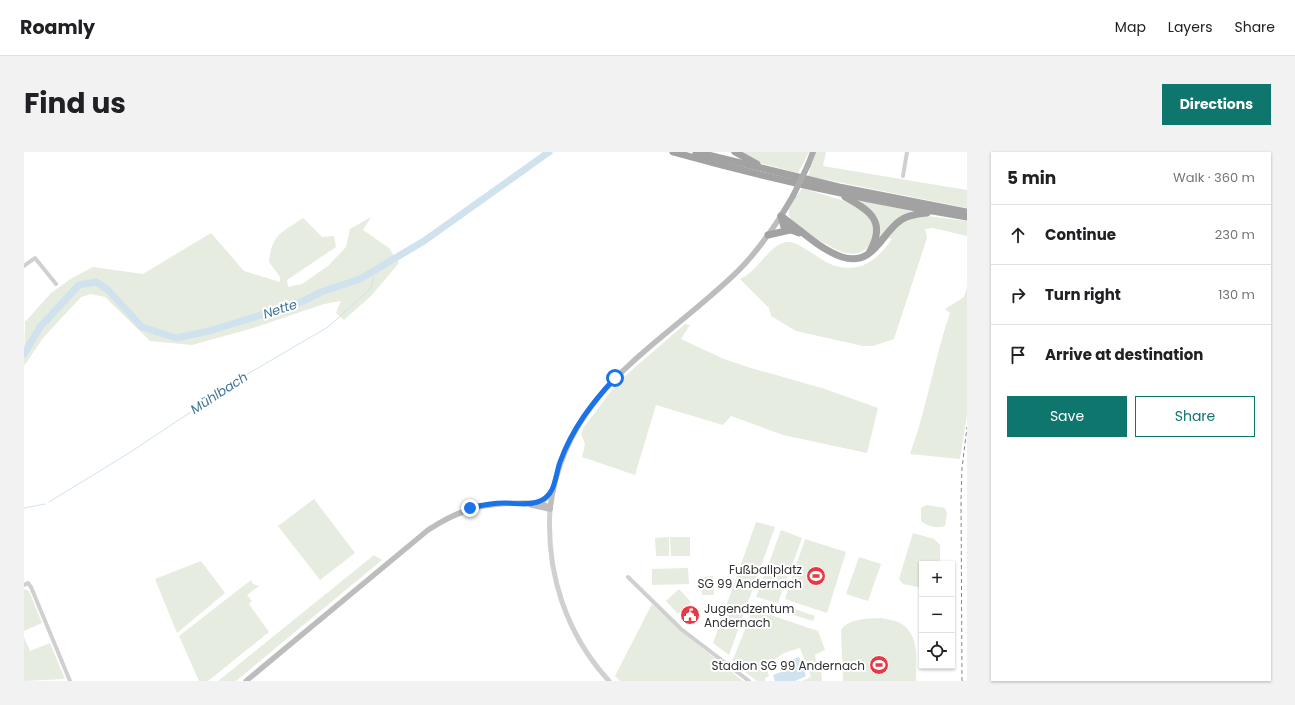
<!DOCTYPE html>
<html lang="en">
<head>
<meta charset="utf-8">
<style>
	body { margin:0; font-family:Poppins,sans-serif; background:#f2f2f2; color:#202124 }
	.controls { position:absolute; right:12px; bottom:12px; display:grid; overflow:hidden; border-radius:0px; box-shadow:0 1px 3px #0004 }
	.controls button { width:36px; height:36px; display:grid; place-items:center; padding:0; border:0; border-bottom:1px solid #e0e0e0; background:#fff; color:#202124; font:20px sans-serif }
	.stop { position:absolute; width:12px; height:12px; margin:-9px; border:3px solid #1a73e8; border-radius:50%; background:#fff }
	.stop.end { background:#1a73e8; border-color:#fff; box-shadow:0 1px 4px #0008 }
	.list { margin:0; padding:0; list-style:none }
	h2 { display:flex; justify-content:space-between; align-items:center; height:52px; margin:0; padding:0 16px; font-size:17px }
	h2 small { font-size:13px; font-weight:400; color:#757577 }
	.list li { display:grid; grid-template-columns:26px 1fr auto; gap:12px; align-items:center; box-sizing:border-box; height:60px; padding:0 16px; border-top:1px solid #e0e0e0 }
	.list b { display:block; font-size:15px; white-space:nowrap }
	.list em { font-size:13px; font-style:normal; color:#757577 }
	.actions { display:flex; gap:8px; padding:12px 16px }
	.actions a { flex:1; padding:9px 0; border:1px solid #0f766e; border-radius:0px; text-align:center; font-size:14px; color:#0f766e }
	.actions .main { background:#0f766e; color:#fff }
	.icon { flex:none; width:22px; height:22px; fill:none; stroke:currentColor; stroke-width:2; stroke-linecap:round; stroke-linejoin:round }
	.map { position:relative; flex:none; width:943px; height:529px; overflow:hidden; border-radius:0px }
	header { display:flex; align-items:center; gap:24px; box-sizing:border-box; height:56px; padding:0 20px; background:#fff; border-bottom:1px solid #e0e0e0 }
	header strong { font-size:19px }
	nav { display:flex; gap:22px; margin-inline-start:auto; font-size:14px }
	.intro { display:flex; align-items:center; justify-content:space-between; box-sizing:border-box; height:96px; padding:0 24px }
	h1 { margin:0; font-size:28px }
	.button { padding:10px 18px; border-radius:0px; background:#0f766e; color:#fff; font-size:14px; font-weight:700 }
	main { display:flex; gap:24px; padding:0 24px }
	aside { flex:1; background:#fff; border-radius:0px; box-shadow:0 1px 3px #0004 }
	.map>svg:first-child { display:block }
	.green { fill:#e6ecdf }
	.water { fill:#cfe2ee }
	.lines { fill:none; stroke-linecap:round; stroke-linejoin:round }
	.stream { stroke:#cfe2ee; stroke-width:1 }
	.river { stroke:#cfe2ee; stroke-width:7 }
	.minor { stroke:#d0d0d0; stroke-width:4 }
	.tertiary { stroke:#d0d0d0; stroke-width:5 }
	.secondary { stroke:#bdbdbd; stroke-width:5.5 }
	.primary { stroke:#ababab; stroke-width:6 }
	.trunk { stroke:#a2a2a2; stroke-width:7 }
	.rail { stroke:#888; stroke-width:1; stroke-dasharray:4 3; stroke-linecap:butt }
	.primary-bridge { stroke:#ababab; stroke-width:6 }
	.route { stroke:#1a73e8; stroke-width:5 }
	.labels { text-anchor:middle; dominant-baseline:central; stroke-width:4; stroke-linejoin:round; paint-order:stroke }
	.poi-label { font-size:12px; fill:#333; stroke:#fff; text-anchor:end }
	.water-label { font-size:13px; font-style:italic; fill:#3f7597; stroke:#fff }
</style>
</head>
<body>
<header>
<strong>Roamly</strong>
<nav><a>Map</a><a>Layers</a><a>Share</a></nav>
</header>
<div class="intro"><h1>Find us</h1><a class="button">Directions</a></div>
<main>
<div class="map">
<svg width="943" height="529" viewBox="0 0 943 529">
	<rect width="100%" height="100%" fill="#fff"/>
	<!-- green -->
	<g class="green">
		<path d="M714,0H785L774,21L732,10Z"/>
		<path d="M792,0H802L799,14L943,38V56L784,24Z"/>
		<path d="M778,36L827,51L844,62L851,78C848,86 847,95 839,99C833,103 825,102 818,100C808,96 767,74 765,63C763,54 774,44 778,36Z"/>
		<path d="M835,48L887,59V61L853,94L855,76L834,50Z"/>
		<path d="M895,63L943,69V84L909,76L901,77L903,86L870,187L849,194H839L772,179L747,164L745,156L716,127C734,120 745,92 763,90C771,89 778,95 785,99C793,104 803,112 812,114C839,121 853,107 868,87L864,86L879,69Z"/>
		<path d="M347,65L339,78L365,96L375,111L347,144L320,168L312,161L317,149L300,152L229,176L168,193L126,189L81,145L67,142L57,145L19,186L0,214L1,170L27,141L48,126L69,115L119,122L187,81L220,119L256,130V125L245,110C248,82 257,81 279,66L298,85L310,84L312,95L263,128L264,135L278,132L304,114L322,95L326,77Z"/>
		<path d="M943,135V263L936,307L886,302C903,256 910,207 926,161L921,157L940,145Z"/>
		<path d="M661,172L666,173L657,187L700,207L727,216L801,237L854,256L843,301L759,283L707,264L699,273L632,253L611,323L558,305L561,292L557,282L559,276L569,263L593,231Z"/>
		<path d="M290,347L331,401L296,428L254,374Z"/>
		<path d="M903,353L921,356L923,362L921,374C914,377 902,374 897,369V356Z"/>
		<path d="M732,370L751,375L705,503L689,491Z"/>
		<path d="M757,378L778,386L766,419L745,411Z"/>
		<path d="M889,381L910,387L916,393V412H898V436L879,432L875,427Z"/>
		<path d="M645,385V404H632L631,386Z"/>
		<path d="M646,385H666V404H647Z"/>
		<path d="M781,387L822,400L803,461L761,447Z"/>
		<path d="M350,403L358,408L212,529H194Z"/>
		<path d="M835,405L857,412L844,449L822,442Z"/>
		<path d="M177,409L201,441L153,481L131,427Z"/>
		<path d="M744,413L765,420L754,451L732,445Z"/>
		<path d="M664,416L665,432L628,433V417Z"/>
		<path d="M689,424L690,443H678L677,425Z"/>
		<path d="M227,428L229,432L235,434L223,443L228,449L225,452L245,480L184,529H175L155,484Z"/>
		<path d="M0,437L5,439L18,471L0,479Z"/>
		<path d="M655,437L667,450L654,462L642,449Z"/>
		<path d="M628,452L650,473L719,529H596L591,524Z"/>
		<path d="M756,452L791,464L789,469L754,458Z"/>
		<path d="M729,457L794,479L801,498L791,503L792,509L797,514L798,529H778L787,525L776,496L760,501L742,514L745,524L741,526V529H733L708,510Z"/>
		<path d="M856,466C862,467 869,468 874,470C897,481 892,509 892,529H819L817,478C825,466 844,467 856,466Z"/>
		<path d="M0,485L6,499L26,491L41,527L0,529Z"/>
	</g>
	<!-- water -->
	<path class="water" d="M775,505L782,524L771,529H751L749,523L768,516L767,508Z"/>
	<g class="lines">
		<!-- stream -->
		<g class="stream">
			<path d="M25,350L105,301L227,220L304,175L347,136L351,118"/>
			<path d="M0,356L21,352"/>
		</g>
		<!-- river -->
		<path class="river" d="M0,202L16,175L55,133L72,130L83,137L118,175L152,186L185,179L273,152L297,140L336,127L400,89L525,0"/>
		<!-- minor -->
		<g class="minor">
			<path d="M879,24L883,0"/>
			<path d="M0,114L11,106L32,132"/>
			<path d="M604,425L657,477L725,529"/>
			<path d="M0,433L4,431L7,435L46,529"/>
		</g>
		<!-- tertiary -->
		<path class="tertiary" d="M526,357C522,421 542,482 585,529"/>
		<!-- secondary -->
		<g class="secondary">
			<path d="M513,351L521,347L528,339"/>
			<path d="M507,353L526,357"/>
			<path d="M526,357C540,238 637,194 714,119C731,102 744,84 757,64"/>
			<path d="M222,529L404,378C437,356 461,351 500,351C510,352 519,349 526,357"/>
		</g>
		<!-- primary -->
		<g class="primary">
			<path d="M784,13L789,0"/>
			<path d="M757,64L769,44"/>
		</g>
		<!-- trunk -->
		<g class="trunk">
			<path d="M649,0C746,27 844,49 943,65"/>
			<path d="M672,0L815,35L943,60"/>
			<path d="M711,0L733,12"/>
			<path d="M821,45C845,58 863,69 846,99"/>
			<path d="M757,64C777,78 795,97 818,105C850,115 857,81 877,68C884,63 894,62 903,61"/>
			<path d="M757,64L760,75L775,81"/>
			<path d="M744,83L766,78"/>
		</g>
		<!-- rail -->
		<path class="rail" d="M938,529L937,347L938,316L943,275"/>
		<!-- primary-bridge -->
		<path class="primary-bridge" d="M769,44L784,13"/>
	</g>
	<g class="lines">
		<!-- route -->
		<path class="route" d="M446,356C458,353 468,351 480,351C491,351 506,354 516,349C532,342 531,324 536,310C548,277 568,251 591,226"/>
	</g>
	<!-- icons -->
	<defs>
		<g id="stadium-disc" transform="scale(1)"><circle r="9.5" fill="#e63946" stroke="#fff"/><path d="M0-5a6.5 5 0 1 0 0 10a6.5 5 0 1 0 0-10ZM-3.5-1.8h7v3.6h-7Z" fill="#fff"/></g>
		<g id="civic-disc" transform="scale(1)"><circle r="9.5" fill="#e63946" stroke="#fff"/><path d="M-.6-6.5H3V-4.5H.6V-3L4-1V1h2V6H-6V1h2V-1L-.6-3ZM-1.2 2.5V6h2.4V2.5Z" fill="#fff"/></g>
	</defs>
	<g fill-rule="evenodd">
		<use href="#stadium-disc" x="792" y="424"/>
		<use href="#civic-disc" x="666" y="463"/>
		<use href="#stadium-disc" x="855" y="513"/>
	</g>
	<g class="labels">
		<!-- poi labels -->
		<g class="poi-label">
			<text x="778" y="417">Fußballplatz<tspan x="778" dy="14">SG 99 Andernach</tspan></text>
			<text x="680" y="456" text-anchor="start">Jugendzentum<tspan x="680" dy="14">Andernach</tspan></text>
			<text x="841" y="513">Stadion SG 99 Andernach</text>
		</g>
		<!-- water labels -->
		<g class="water-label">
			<text transform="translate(256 157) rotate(-18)">Nette</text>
			<text transform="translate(195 241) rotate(-33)">Mühlbach</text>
		</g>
	</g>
</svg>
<div class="controls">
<button>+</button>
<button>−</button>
<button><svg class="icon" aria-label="locate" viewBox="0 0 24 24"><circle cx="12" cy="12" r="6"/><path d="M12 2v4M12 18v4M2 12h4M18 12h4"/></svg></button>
</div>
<div class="stop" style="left:591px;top:226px"></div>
<div class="stop end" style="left:446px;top:356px"></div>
</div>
<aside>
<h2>5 min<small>Walk · 360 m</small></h2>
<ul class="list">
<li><svg class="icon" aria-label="ahead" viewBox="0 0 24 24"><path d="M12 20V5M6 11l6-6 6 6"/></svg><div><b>Continue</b></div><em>230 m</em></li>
<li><svg class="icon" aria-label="right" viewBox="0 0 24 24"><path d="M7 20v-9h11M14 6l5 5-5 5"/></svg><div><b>Turn right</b></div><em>130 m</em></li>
<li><svg class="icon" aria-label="arrive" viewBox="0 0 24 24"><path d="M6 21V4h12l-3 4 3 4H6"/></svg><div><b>Arrive at destination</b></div></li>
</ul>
<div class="actions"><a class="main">Save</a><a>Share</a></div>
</aside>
</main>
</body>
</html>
